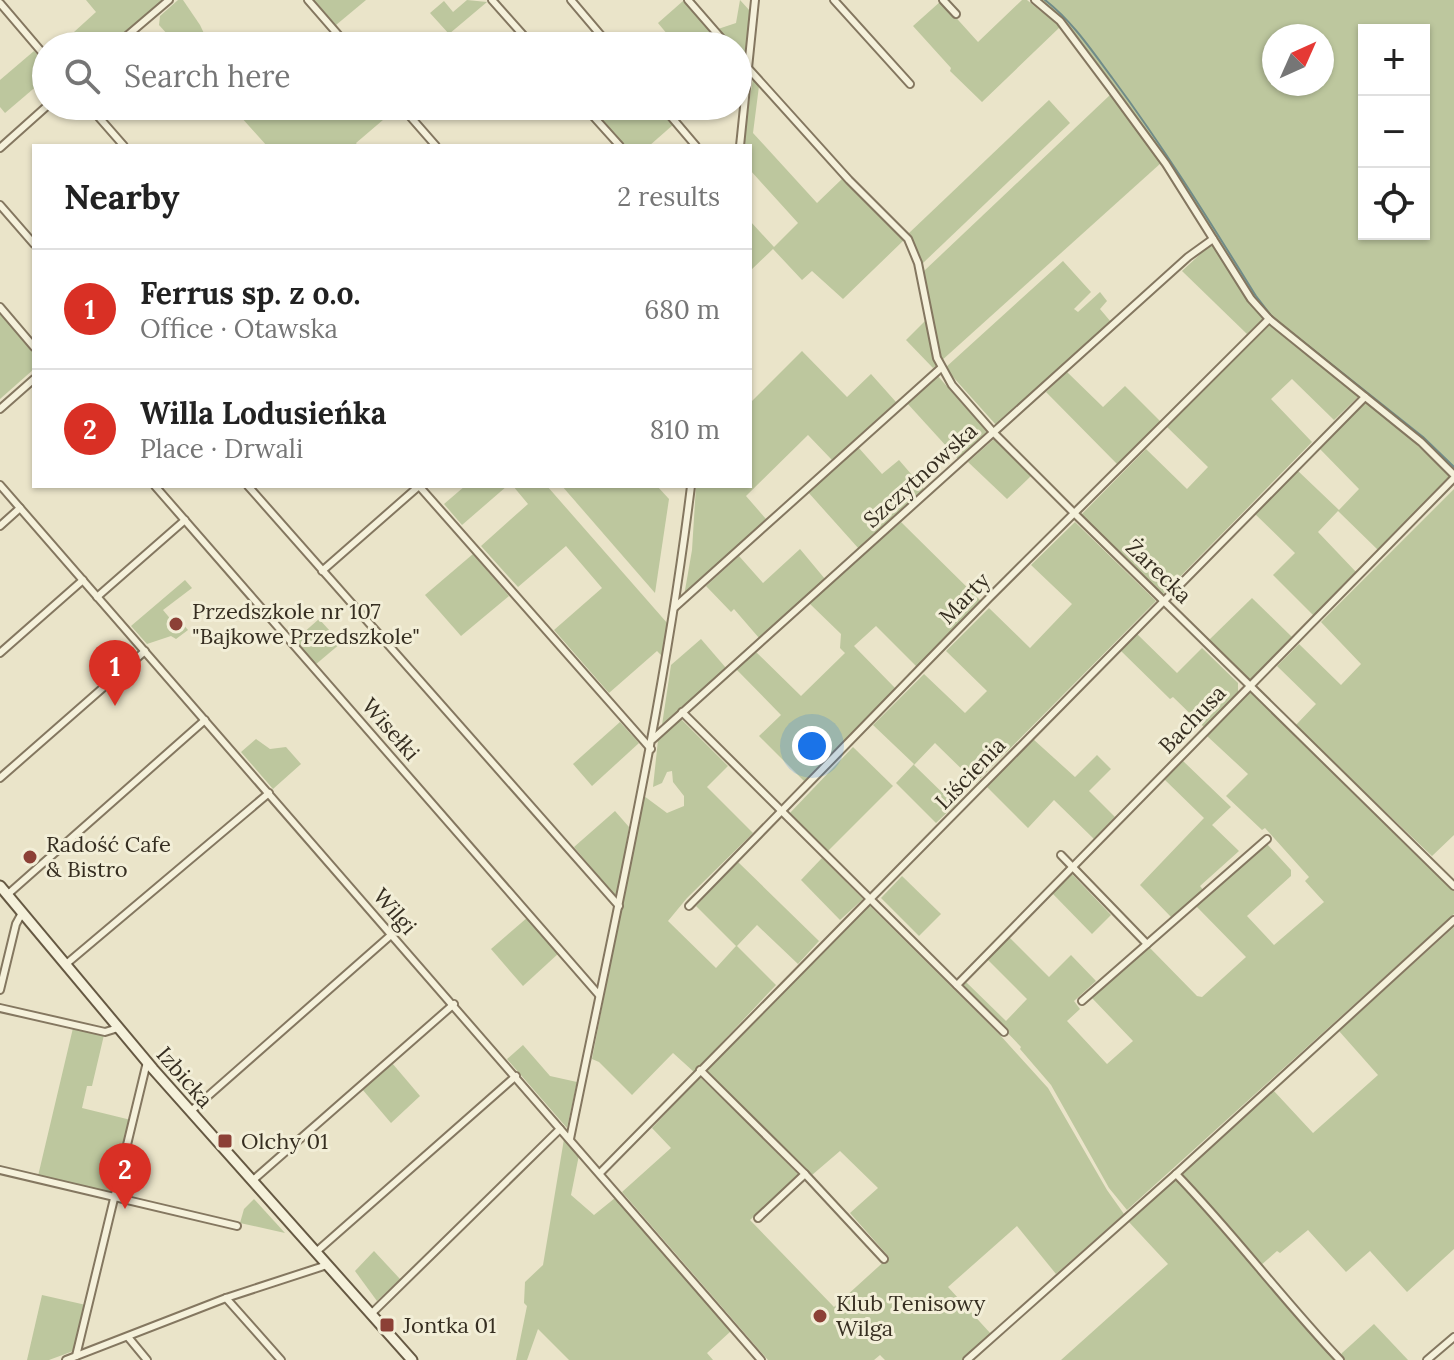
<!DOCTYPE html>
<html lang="en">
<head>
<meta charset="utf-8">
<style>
	body { margin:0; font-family:Lora,serif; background:#f6f6f6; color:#222 }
	.controls { position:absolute; right:24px; top:24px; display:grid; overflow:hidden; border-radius:0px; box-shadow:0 2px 6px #0004 }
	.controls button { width:72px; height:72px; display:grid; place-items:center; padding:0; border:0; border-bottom:2px solid #e0e0e0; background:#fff; color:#222; font:40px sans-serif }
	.compass { position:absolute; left:1262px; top:24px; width:72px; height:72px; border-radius:50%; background:#fff; box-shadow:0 2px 6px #0004; rotate:45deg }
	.you { position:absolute; left:812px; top:746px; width:28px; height:28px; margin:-20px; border:6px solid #fff; border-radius:50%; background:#1a73e8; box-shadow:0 0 0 12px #1a73e833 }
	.badge { display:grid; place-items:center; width:52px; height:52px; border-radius:50%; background:#d93025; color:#fff; font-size:26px; font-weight:700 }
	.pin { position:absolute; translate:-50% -66px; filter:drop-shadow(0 2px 4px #0008) }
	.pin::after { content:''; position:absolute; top:42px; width:28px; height:24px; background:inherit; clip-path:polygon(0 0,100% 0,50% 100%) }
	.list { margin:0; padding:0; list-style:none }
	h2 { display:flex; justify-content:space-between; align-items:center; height:104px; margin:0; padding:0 32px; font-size:34px }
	h2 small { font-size:26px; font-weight:400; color:#767676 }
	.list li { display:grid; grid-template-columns:52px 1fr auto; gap:24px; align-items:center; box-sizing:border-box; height:120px; padding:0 32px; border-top:2px solid #e0e0e0 }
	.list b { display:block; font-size:30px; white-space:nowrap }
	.list p { margin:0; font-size:26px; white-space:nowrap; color:#767676 }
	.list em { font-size:26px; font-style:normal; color:#767676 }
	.icon { flex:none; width:44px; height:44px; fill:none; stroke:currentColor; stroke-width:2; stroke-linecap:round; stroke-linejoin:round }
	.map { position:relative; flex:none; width:1454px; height:1360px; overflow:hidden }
	.search { position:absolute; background:#fff; box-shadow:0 2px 6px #0004; left:32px; top:32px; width:720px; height:88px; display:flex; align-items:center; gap:20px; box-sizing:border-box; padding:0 28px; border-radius:44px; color:#767676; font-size:30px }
	.panel { position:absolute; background:#fff; box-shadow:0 2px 6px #0004; left:32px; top:144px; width:720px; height:344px; border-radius:0px }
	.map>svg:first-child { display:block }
	.green { fill:#bdc79e; fill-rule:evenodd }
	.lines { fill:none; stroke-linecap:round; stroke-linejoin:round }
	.stream { stroke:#708c89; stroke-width:2 }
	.street-casing { stroke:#847760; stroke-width:10 }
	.secondary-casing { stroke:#665943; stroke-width:13 }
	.street { stroke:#f5f1db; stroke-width:6 }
	.secondary { stroke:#f5f1db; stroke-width:9 }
	.poi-dot { fill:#8c4036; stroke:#f2eed7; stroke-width:3 }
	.labels { text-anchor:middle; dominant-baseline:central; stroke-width:6; stroke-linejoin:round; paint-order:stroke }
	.street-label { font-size:22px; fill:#362e21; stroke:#f2eed7 }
	.poi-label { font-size:22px; fill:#362e21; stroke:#f2eed7; text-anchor:start }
</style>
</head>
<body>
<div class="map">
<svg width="1454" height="1360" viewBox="0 0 1454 1360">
	<rect width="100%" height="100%" fill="#eae4c9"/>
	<!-- green -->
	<g class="green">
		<path d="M86,0H163L109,46H86L74,32L96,12Z"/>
		<path d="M178,0H183L200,25L210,46H178L159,25L160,16Z"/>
		<path d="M314,0H366L336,25Z"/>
		<path d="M467,0L487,2L449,34L430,13L444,1L453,12Z"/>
		<path d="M740,0L750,11L745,60L738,52V46H733L718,29L736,23Z"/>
		<path d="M1022,0H1027L1060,27L982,102L950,71L951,68L913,26L941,1L978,42Z"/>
		<path d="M1038,0H1454V470L1426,443L1276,322L1260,306L1172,167L1117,91ZM1364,30H1424V234H1364ZM1274,36H1322V84H1274Z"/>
		<path d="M683,1L723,46H677L658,23Z"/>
		<path d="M34,51L46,64V78L5,113L0,107V80Z"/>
		<path d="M753,79L759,86L753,133L817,203L843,178L904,240L843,299L812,271L802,280L773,249L750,271V221L774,247L798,223L750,170V146H742Z"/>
		<path d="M1110,95L1161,163L940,362L924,271Z"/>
		<path d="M1049,100L1070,123L923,263L908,234Z"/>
		<path d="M231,106H322L333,118L347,106H395L397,108L356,143L358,146H267Z"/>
		<path d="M606,106H658L674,124L649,146H625L597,114Z"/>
		<path d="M1209,246H1214L1264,318L1247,334L1182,271Z"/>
		<path d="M1063,261L1091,292L1074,309L1078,312L1100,292L1107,301L1100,309L1111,322L997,426L945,368Z"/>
		<path d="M0,312L34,351V369L0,399Z"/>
		<path d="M925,321L937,365L933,368L906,340Z"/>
		<path d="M1270,324L1360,395L1334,420L1292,379L1271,399L1312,442L1163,594L1081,515L1146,449L1187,489L1208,467L1167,427Z"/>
		<path d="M802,351L847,397L871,374L896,402L832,460L808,435L746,496L766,519L684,596L692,550L696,486H750V403Z"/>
		<path d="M1067,372L1103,407L1125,386L1161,422L1118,465L1046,392Z"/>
		<path d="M937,375L988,433L958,459L907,403Z"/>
		<path d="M1367,400L1452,477L1379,551L1338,511L1318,532L1357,573L1314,616L1273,575L1295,553L1254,513L1297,470L1339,510L1359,489L1319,448Z"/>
		<path d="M994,439L1031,476L1007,499L968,462Z"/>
		<path d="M858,447L882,474L899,460L924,489L859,549L808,492Z"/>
		<path d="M465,486H507L462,525L444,504Z"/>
		<path d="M513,486H547L668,624L663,657L657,651L609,693L554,630L602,588L566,546L518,587L481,546L528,504Z"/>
		<path d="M562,486H657L669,499L655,593Z"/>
		<path d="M1454,489V835L1432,856L1295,726L1316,704L1277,666L1299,644L1341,685L1361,664L1321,622Z"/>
		<path d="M901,522L982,602L917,667L876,626L854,646L896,689L804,781L759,736L781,715L736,669L756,652L801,696L845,653L840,648L841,634L809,603Z"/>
		<path d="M1075,522L1156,601L976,783L935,743L914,765L955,805L936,823L896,783L914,764L873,725L924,674L965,713L987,691L946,651L989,608L1030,648L1072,604L1031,565Z"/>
		<path d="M800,549L825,579L759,638L734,609L731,612L706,586L739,556L763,583Z"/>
		<path d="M473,554L509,596L461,636L425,595Z"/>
		<path d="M185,580L192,588L163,610L173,622H181L188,630L176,639L171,636L147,644L131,626Z"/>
		<path d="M1252,598L1293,638L1250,680L1209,640Z"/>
		<path d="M319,619L341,643L315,665L294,641Z"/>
		<path d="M1136,633L1177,673L1202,648L1238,683V692L1204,727L1173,697L1170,699L1119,649Z"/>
		<path d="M701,639L726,668L662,725L671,665Z"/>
		<path d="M1250,692L1454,890V914L1127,1210L1109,1188L1051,1085L1020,1049L1021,1047L962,985L966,982L1006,1021L1027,999L987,959L1009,937L1049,977L1071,955L1096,981L1074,1001L1080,1009L1067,1021L1107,1064L1133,1041L1092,998L1149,947L1197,996L1202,997L1246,957L1196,906L1267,844L1291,870V876L1247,916L1274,945L1324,902L1305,881L1309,877L1265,828L1262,830L1226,796L1248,774L1207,736Z"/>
		<path d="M681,719L728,766L707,787L753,833L687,898L668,921L716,968L736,946L696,906L738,862L819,941L798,964L757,925L737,946L776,985L694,1072L673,1053L632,1095L599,1062L592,1059L622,904L574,847L615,811L629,827L624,857L630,858L644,796L667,813L684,806V796L673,782L672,771L667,772L662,783L653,787L658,740Z"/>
		<path d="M620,722L639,743L592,786L573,764Z"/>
		<path d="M256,739L270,749L286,747L301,764L273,789L241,752Z"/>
		<path d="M1033,739L1075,777L1097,755L1111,769L1089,791L1115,817L1094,839L1054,800L1028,828L987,787Z"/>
		<path d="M853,747L893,786L828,851L789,814Z"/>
		<path d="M1183,761L1231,807L1212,825L1239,851L1200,886L1204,891L1172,918L1140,885L1204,818L1164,779Z"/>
		<path d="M822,858L863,899L840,920L801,880Z"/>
		<path d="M1071,873L1111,915L1092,934L1052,893Z"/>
		<path d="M902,876L941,914L919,936L881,898Z"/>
		<path d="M869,905L1000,1035L1048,1088L1107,1190L1124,1214L1056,1274L1017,1226L948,1287L991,1334L962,1360H885L880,1355L874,1360H768L622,1192L671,1148L652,1128L700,1077L799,1175L750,1220L834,1307L889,1257L850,1213L878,1188L840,1151L812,1175L707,1071Z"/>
		<path d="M528,917L559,953L523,986L491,949Z"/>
		<path d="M1454,927V1249L1407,1292L1370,1251L1346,1272L1308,1230L1280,1253L1277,1251L1260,1266L1223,1219L1180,1175L1273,1090L1313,1133L1378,1075L1339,1031Z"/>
		<path d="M73,1028L104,1035L92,1086H87L82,1108L131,1120L114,1193L38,1176Z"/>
		<path d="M523,1045L550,1076L577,1082L567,1128L507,1059Z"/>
		<path d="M392,1063L420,1096L391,1123L362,1089Z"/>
		<path d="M564,1139L579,1155L571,1195L594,1215L615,1198L731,1331L707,1353L713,1360H569L538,1329L527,1360H516L527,1306L524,1303L525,1282L543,1265Z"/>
		<path d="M1177,1177C1230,1238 1279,1301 1334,1360H1061L1168,1264L1128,1221Z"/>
		<path d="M254,1199L285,1233L240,1223L244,1209Z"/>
		<path d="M374,1251L400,1279L377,1301L355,1271Z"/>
		<path d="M42,1295L86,1305L76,1350L49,1360H27Z"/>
		<path d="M1374,1324L1408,1360H1345L1341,1355L1342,1353Z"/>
	</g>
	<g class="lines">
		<!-- stream -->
		<path class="stream" d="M1045,0C1073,22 1092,51 1113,79C1165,149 1210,222 1256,296L1272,317L1423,437L1454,467"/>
		<!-- street casing -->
		<g class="street-casing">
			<g id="street">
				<path d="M308,0L348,46"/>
				<path d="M492,0L533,46"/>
				<path d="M571,0L610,46"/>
				<path d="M688,0L728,46"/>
				<path d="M834,0L910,84"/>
				<path d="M943,0L956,14"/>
				<path d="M1035,0L1060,21L1111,89L1166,164L1251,299L1269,319L1421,442L1454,475"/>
				<path d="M0,3L46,57"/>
				<path d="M115,46L169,0"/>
				<path d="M738,57L849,180L908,239L918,263L937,358L952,385L994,433L1075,514L1454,886"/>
				<path d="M89,106L124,146"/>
				<path d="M401,106L436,146"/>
				<path d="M584,106L620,146"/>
				<path d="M662,106L696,146"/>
				<path d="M740,146L755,0"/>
				<path d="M0,148L47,106"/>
				<path d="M0,205L34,244"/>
				<path d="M0,307L34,347"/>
				<path d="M0,409L34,379"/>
				<path d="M0,485L761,1360"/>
				<path d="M155,486L599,995"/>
				<path d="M248,486L619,906"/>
				<path d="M419,486L651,749"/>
				<path d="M0,526L20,508"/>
				<path d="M322,571L419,486"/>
				<path d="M97,597L185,520"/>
				<path d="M675,607L941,368"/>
				<path d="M0,653L83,580"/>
				<path d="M682,712L1004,1032"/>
				<path d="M653,739L1188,257L1213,239"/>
				<path d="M0,778L145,651"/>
				<path d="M1061,855L1147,944"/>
				<path d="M7,895L205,720"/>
				<path d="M689,906L989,598L1269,319"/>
				<path d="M65,965L269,793"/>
				<path d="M957,985L1454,478"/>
				<path d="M0,990L16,924L22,913"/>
				<path d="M1082,1001L1267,839"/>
				<path d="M0,1008L105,1032L118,1028"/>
				<path d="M700,1070L805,1174L884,1259"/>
				<path d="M191,1111L391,935"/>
				<path d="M570,1139C614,922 664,706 691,486"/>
				<path d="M0,1170L237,1226"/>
				<path d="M600,1173L1365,397"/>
				<path d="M1176,1174C1234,1234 1283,1300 1340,1360"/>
				<path d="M252,1181L454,1004"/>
				<path d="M758,1218L805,1174"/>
				<path d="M316,1252L516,1076"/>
				<path d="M226,1298L281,1360"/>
				<path d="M371,1314L560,1129"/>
				<path d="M128,1337L147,1360"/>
				<path d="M76,1356L147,1062"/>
				<path d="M66,1360L226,1298L327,1265"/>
				<path d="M967,1360L1176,1174L1454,920"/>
				<path d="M1427,1360L1454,1337"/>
			</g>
		</g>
		<!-- secondary casing -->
		<g class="secondary-casing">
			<path id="secondary" d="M0,886L153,1069L412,1360"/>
		</g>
		<!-- street -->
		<use href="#street" class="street"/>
		<!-- secondary -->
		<use href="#secondary" class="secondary"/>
	</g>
	<!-- markers -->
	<g class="poi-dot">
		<circle cx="176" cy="624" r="8"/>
		<circle cx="30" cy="857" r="8"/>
		<rect x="217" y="1133" width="16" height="16" rx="4"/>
		<circle cx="820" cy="1316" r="8"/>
		<rect x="379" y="1317" width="16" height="16" rx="4"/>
	</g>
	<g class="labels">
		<!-- street labels -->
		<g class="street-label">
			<text transform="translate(920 475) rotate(-42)">Szczytnowska</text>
			<text transform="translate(1159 571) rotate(44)">Żarecka</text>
			<text transform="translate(964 598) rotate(-46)">Marty</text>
			<text transform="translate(1192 719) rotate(-46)">Bachusa</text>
			<text transform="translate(391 729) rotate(49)">Wisełki</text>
			<text transform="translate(970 773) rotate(-46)">Liścienia</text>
			<text transform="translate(395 911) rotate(49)">Wilgi</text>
			<text transform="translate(185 1077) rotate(49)">Izbicka</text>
		</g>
		<!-- poi labels -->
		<g class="poi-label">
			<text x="192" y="611">Przedszkole nr 107<tspan x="192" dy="25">"Bajkowe Przedszkole"</tspan></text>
			<text x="46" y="844">Radość Cafe<tspan x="46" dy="25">&amp; Bistro</tspan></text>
			<text x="241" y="1141">Olchy 01</text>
			<text x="836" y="1303">Klub Tenisowy<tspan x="836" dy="25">Wilga</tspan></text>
			<text x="403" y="1325">Jontka 01</text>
		</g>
	</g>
</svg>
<div class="controls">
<button>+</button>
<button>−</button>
<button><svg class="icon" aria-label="locate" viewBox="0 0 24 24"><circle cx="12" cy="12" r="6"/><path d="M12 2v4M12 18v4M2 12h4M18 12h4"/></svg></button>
</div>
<svg class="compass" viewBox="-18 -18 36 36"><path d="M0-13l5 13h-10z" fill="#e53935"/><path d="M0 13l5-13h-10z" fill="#767676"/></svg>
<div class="you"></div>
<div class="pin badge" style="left:115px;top:706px">1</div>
<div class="pin badge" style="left:125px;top:1209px">2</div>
<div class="search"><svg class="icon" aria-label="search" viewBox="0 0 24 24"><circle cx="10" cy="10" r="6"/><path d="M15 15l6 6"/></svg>Search here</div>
<section class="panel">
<h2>Nearby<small>2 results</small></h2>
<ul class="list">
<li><span class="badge">1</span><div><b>Ferrus sp. z o.o.</b><p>Office · Otawska</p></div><em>680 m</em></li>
<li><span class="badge">2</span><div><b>Willa Lodusieńka</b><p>Place · Drwali</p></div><em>810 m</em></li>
</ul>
</section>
</div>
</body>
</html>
